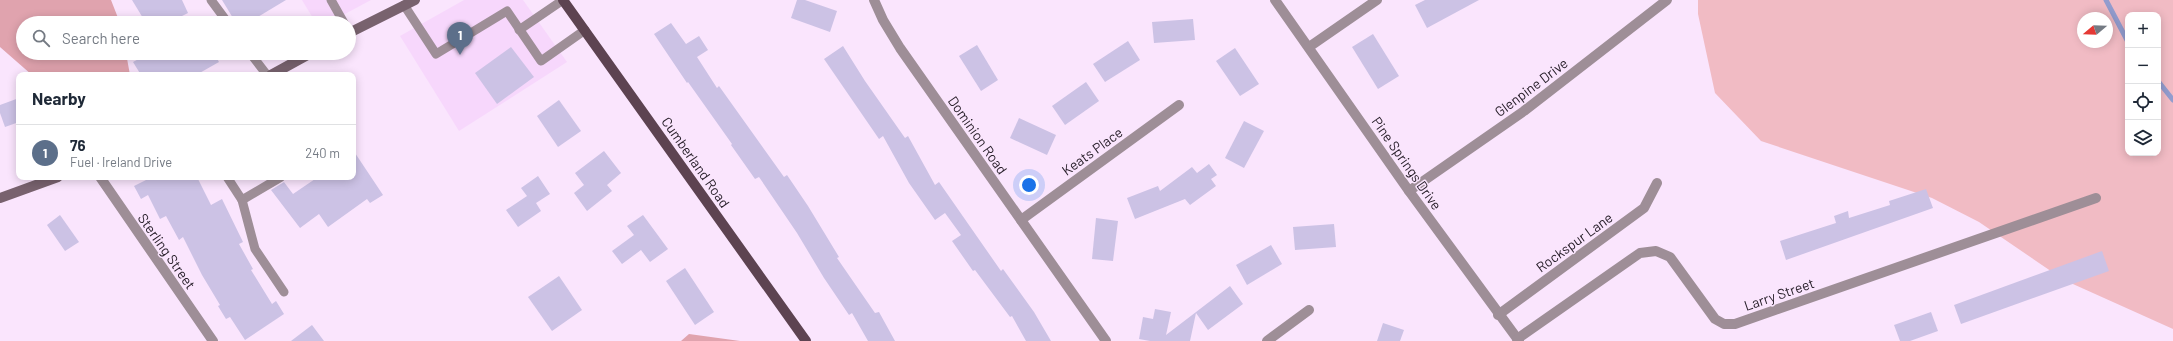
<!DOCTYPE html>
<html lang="en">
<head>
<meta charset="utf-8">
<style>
	body { margin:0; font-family:Barlow,sans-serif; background:#f6f6f7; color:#1f2937 }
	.controls { position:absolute; right:12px; top:12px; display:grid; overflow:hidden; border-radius:8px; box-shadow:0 2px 10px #0003 }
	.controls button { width:36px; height:36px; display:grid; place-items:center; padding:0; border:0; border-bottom:1px solid #e0e1e3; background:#fff; color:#1f2937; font:20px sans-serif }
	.compass { position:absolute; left:2077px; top:12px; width:36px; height:36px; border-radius:50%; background:#fff; box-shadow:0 2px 10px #0003; rotate:251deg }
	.you { position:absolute; left:1029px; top:185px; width:14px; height:14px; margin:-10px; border:3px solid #fff; border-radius:50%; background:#1a73e8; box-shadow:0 0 0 6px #1a73e833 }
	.badge { display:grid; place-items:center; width:26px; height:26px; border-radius:50%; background:#b45309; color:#fff; font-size:13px; font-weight:700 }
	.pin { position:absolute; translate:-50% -33px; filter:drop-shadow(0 1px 2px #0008) }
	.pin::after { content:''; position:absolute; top:21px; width:14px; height:12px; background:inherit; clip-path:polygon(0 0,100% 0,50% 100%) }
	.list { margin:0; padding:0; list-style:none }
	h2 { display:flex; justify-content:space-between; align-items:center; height:52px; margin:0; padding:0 16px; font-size:17px }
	h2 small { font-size:13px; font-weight:400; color:#747a83 }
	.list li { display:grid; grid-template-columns:26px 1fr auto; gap:12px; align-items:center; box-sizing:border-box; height:56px; padding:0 16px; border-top:1px solid #e0e1e3 }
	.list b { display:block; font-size:15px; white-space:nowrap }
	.list p { margin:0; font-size:13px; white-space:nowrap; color:#747a83 }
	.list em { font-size:13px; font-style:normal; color:#747a83 }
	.icon { flex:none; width:22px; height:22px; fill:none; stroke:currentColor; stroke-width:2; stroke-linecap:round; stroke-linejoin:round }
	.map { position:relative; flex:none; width:2173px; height:341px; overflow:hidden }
	.search { position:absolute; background:#fff; box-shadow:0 2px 10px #0003; left:16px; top:16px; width:340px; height:44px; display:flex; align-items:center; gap:10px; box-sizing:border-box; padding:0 14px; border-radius:22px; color:#747a83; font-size:15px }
	.panel { position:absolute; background:#fff; box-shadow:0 2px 10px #0003; left:16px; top:72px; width:340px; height:108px; border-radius:8px }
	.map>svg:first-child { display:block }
	.built { fill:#f7d7fc }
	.green { fill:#f1bbc4; fill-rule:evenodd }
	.forest { fill:#e0a3ae }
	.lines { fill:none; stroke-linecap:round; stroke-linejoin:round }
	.stream { stroke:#929cce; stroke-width:5 }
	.building { fill:#ccc2e5 }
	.service { stroke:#9e8e97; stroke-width:9 }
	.minor { stroke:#9e8e97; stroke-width:10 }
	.secondary { stroke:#78626e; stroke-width:10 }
	.primary { stroke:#5d4351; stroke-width:10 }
	.labels { text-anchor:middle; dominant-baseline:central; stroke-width:3; stroke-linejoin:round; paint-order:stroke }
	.street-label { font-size:14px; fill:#29202b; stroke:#fae5fd }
</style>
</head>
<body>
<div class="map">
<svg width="2173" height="341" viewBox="0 0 2173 341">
	<rect width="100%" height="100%" fill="#fae5fd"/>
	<!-- built -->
	<g class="built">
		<path d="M302,0H371L328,23H316Z"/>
		<path d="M464,0H523L567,62L459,131L400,36Z"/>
	</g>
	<!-- green -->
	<path class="green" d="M1698,0H2173V329L2064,280L1979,222L1932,198L1761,141L1715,93L1698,14ZM2128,15H2158V153H2128ZM2083,18H2107V42H2083Z"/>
	<!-- forest -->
	<g class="forest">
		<path d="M0,0H111L120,23H23V53H126L130,75H32L0,47Z"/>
		<path d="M689,334L740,341H741H681Z"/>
	</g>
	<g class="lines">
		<!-- stream -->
		<g class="stream">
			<path d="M2106,0L2128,42"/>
			<path d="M2158,81L2173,100"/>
		</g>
	</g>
	<!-- building -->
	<g class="building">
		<path d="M132,0H182L188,13L168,23H146Z"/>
		<path d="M222,0H286L248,23H236Z"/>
		<path d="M797,0H805L837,11L830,32L791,18Z"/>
		<path d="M1425,0H1479L1427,28L1415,5Z"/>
		<path d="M1193,19L1195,40L1154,43L1152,22Z"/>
		<path d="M671,23L686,44L699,36L708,50L697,57L717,88L719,86L784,177L787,175L808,206L839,257L837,258L875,313L879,312L895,341H868L852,313L849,315L824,278L797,233L759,177L755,179L731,145L732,144L688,82L687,83L654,34Z"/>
		<path d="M1373,34L1399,76L1378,89L1352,47Z"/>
		<path d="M1128,41L1140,60L1105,82L1093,64Z"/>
		<path d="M977,45L998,80L981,91L959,56Z"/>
		<path d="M843,46L865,81L905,138L908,136L935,185L939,182L1001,271L1003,269L1034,312L1051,341H1026L1012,316L1010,317L975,270L973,271L952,241L961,235L945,213L935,220L909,183L883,136L879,139L824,59Z"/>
		<path d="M511,47L534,77L497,104L475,73Z"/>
		<path d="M1235,48L1259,84L1240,96L1216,61Z"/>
		<path d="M150,53H214L219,62L196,75H141L133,62Z"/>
		<path d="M1086,82L1099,101L1065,125L1052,106Z"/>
		<path d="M19,98V122L5,127L0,113V105Z"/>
		<path d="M559,100L581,131L558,147L537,116Z"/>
		<path d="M1019,118L1056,135L1047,155L1010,138Z"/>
		<path d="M1244,121L1264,131L1244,168L1225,158Z"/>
		<path d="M353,150L383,195L370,203L367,199L328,227L319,214L300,228L271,190L284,182L293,194L318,177H353Z"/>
		<path d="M604,151L621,173L607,185L612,191L587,211L574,193L584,185L575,173Z"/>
		<path d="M1209,164L1217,175L1211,179L1216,186L1190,205L1185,199L1135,219L1127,198L1158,186L1160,191L1192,167L1197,173Z"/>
		<path d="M538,176L550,194L536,203L541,211L518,227L506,210L527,196L521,188Z"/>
		<path d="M152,177H197L211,205L222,199L243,242L239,244L253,269L251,270L272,304L276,301L284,314L245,340L230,317L226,319L218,306L220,305L202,275L183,237L179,240L166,216L160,219L148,195L141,199L134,186Z"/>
		<path d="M1926,189L1933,208L1786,260L1780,241L1836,223L1834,216L1848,211L1849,218L1890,205L1889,201Z"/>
		<path d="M60,215L79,242L65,251L47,225Z"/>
		<path d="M643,215L668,249L650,262L641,250L622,264L612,251L634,235L627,226Z"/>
		<path d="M1096,218L1118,221L1113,261L1092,259Z"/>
		<path d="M1334,224L1336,247L1295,250L1293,227Z"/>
		<path d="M1271,245L1282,264L1247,285L1236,265Z"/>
		<path d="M2102,251L2109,271L1961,324L1954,305Z"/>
		<path d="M685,268L714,312L695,325L666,281Z"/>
		<path d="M559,276L582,310L552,331L528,297Z"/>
		<path d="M1230,286L1243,304L1208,330L1196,313L1190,341H1150L1139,339L1143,317L1153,319L1155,309L1171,312L1166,335Z"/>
		<path d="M1931,312L1938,331L1910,341H1900L1894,325Z"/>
		<path d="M1383,323L1404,330L1400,341H1377Z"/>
		<path d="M312,325L324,341H291Z"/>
	</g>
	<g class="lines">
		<!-- service -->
		<g class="service">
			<path d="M211,0L228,23"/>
			<path d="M331,0L344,23"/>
			<path d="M404,5L436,54L507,11L541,61L585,30"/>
			<path d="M519,30L563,0"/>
			<path d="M250,53L267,75"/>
			<path d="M227,177L242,200L281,177"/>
			<path d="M242,200L255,249L284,292"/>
		</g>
		<!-- minor -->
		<g class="minor">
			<path d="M874,0L883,20L900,48L1106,341"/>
			<path d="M1275,0L1409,191L1519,341"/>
			<path d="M1309,47L1377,0"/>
			<path d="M100,177L213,341"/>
			<path d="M1409,191L1524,111L1667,0"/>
			<path d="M1021,220L1179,105"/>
			<path d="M1498,315L1644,208L1657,183"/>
			<path d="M1517,339L1640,253L1656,251L1670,257L1715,319L1724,324H1735L2096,198"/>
			<path d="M1267,341L1309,310"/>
		</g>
		<!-- secondary -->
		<g class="secondary">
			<path d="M349,33L415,0"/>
			<path d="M271,75L311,53"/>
			<path d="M0,198L58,177"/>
		</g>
		<!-- primary -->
		<path class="primary" d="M563,0L806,341"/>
	</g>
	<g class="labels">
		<!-- street labels -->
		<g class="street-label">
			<text transform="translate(1531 87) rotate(-37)">Glenpine Drive</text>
			<text transform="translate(978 135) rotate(55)">Dominion Road</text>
			<text transform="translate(1092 151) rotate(-36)">Keats Place</text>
			<text transform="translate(696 162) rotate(55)">Cumberland Road</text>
			<text transform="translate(1407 163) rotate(55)">Pine Springs Drive</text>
			<text transform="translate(1574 242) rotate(-36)">Rockspur Lane</text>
			<text transform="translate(167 251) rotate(55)">Sterling Street</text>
			<text transform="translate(1779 294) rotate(-19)">Larry Street</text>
		</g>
	</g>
</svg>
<div class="controls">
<button>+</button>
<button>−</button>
<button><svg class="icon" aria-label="locate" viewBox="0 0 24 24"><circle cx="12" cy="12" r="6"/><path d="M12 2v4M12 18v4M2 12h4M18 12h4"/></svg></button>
<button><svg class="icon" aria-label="layers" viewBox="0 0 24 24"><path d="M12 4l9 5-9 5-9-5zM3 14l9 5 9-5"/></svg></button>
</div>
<svg class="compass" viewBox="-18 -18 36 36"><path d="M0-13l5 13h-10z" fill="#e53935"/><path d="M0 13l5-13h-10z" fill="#747a83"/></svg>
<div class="you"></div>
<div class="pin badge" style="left:460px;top:55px;background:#5c6f8a">1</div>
<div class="search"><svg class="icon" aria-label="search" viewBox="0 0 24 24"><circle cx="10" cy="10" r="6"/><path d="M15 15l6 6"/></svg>Search here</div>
<section class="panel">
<h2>Nearby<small></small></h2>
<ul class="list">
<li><span class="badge" style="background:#5c6f8a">1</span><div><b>76</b><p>Fuel · Ireland Drive</p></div><em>240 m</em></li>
</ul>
</section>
</div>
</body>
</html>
